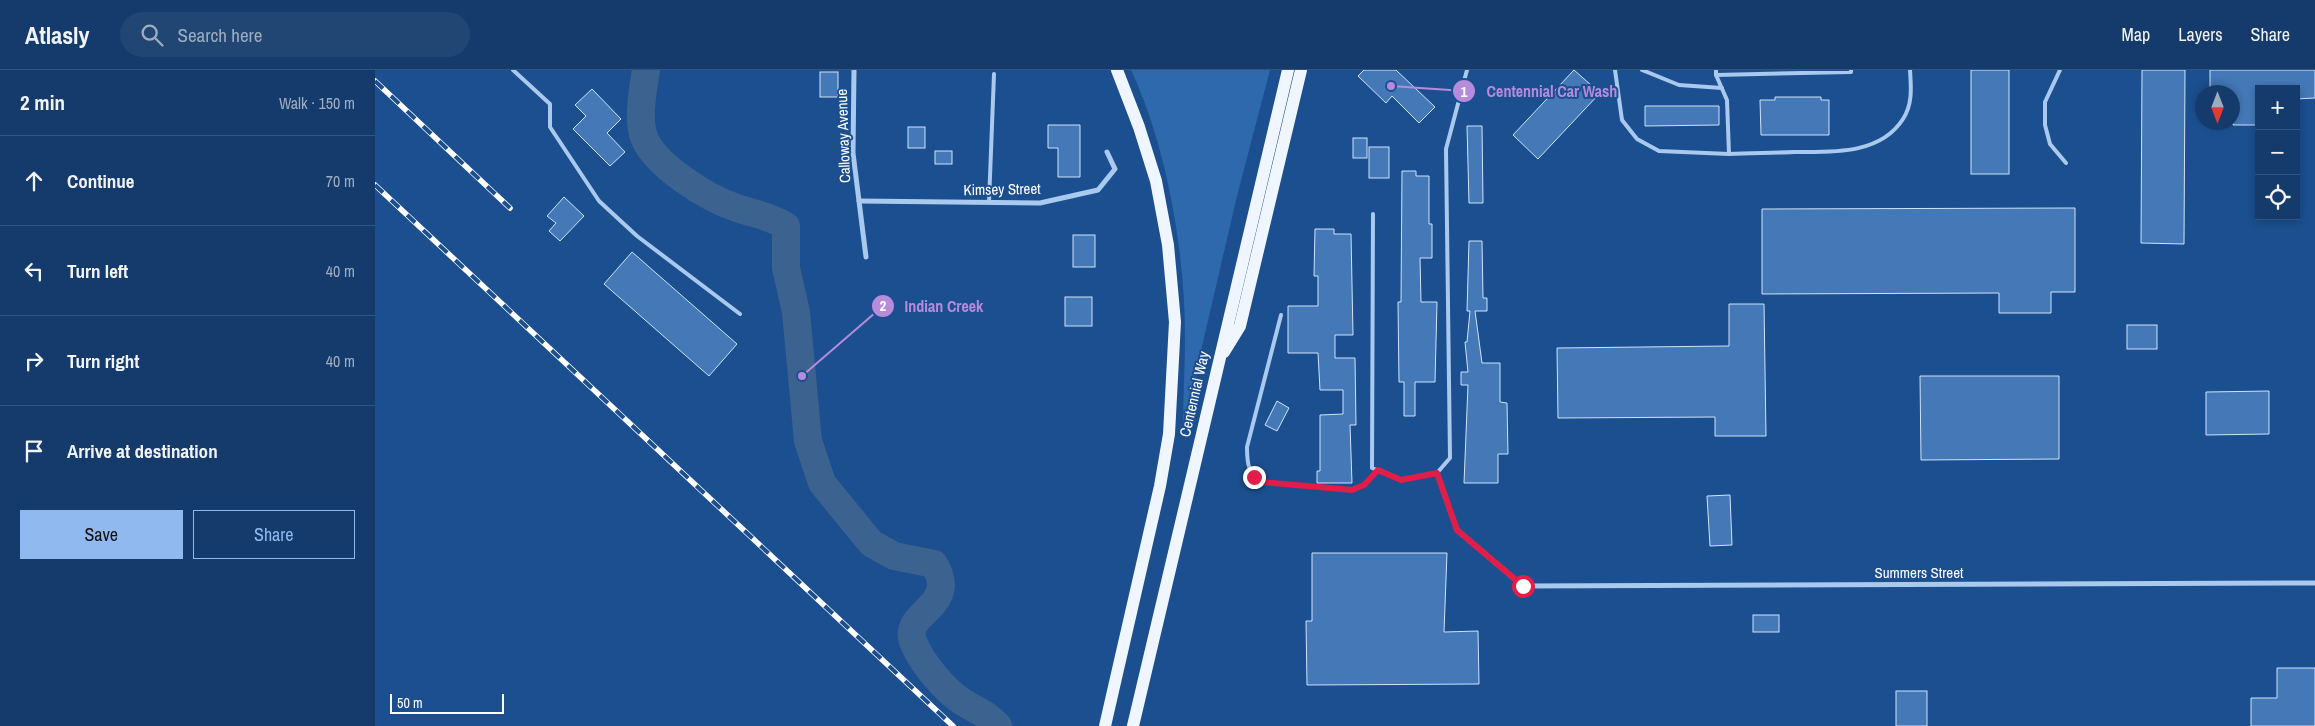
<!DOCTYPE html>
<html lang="en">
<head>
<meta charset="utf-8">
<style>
	body { margin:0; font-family:"Archivo Narrow",sans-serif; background:#214673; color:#f1f3f6 }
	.controls { position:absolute; right:15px; top:15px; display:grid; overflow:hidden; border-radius:0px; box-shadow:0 2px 8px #0003 }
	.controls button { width:45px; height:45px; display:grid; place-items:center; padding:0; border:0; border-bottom:1px solid #33557e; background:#143b6b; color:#f1f3f6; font:25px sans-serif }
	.compass { position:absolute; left:1820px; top:15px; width:45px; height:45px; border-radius:50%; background:#143b6b; box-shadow:0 2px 8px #0003; rotate:180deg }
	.scale { position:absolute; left:15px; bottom:12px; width:114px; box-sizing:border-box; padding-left:5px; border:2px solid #fff; border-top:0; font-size:14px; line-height:18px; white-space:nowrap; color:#fff; -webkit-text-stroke:4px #1b4f8f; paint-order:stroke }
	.stop { position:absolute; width:15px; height:15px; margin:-11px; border:4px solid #e11d48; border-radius:50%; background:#fff }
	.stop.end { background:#e11d48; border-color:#fff; box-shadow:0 1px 5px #0008 }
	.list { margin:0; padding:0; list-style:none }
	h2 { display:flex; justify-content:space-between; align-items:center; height:65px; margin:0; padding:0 20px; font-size:21px }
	h2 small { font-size:16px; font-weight:400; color:#9dadc1 }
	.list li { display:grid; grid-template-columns:32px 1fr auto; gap:15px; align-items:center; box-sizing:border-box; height:90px; padding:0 20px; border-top:1px solid #33557e }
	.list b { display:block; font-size:19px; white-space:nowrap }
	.list em { font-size:16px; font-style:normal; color:#9dadc1 }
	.actions { display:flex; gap:10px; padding:15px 20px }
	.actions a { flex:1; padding:11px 0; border:1px solid #90b9f0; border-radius:0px; text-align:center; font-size:18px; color:#90b9f0 }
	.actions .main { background:#90b9f0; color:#111 }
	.icon { flex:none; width:28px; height:28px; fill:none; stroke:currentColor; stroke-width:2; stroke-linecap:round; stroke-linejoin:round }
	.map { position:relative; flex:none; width:1940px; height:656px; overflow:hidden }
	header { display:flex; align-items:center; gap:30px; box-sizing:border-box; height:70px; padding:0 25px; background:#143b6b; border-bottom:1px solid #33557e }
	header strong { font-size:24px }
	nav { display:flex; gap:28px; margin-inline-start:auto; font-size:18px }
	.search { width:350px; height:45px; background:#214673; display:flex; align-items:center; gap:12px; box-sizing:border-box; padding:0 18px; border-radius:28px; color:#9dadc1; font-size:19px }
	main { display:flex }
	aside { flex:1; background:#143b6b }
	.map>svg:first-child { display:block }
	.green { fill:#2e69ad }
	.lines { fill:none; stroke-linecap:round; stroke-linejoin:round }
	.river { stroke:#3c6290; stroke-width:28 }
	.building { fill:#4478b7; stroke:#cfe3fa }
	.lane { stroke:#a9c9ee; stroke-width:4 }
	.street { stroke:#a9c9ee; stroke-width:5 }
	.primary { stroke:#f0f6ff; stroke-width:12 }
	.rail-casing { stroke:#fff; stroke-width:5.5 }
	.rail { stroke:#1b4f8f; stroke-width:4; stroke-dasharray:11; stroke-linecap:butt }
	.route { stroke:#e11d48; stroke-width:6 }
	.labels { text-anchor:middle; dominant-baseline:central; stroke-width:4; stroke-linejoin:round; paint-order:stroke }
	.street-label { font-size:15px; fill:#fff; stroke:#1b4f8f }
	.leader { fill:none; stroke:#b68bdc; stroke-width:2 }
	.callout-dot { fill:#b68bdc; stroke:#1b4f8f; stroke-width:2 }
	.mark-label { font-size:15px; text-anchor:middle; font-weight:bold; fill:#fff }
	.callout-label { font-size:16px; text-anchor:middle; font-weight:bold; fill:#b68bdc; stroke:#1b4f8f; stroke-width:4; stroke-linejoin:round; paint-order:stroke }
</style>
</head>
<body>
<header>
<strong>Atlasly</strong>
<div class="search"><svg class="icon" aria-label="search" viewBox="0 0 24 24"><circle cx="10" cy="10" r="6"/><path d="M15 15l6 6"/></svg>Search here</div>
<nav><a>Map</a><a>Layers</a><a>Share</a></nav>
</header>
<main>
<aside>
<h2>2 min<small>Walk · 150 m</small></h2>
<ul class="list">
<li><svg class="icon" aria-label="ahead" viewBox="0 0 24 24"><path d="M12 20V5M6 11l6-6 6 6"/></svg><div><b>Continue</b></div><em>70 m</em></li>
<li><svg class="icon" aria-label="left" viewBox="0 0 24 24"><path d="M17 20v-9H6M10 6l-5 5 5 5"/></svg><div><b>Turn left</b></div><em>40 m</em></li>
<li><svg class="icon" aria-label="right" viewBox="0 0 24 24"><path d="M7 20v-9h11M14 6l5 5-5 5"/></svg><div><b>Turn right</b></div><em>40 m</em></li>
<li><svg class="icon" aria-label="arrive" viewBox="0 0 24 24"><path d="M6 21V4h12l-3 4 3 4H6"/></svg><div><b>Arrive at destination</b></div></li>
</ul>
<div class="actions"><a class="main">Save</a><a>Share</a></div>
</aside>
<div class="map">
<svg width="1940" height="656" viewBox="0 0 1940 656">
	<rect width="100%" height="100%" fill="#1b4f8f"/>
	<!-- green -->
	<path class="green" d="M756,0H895L862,126L808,358C808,327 810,297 810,267C810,182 792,77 756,0Z"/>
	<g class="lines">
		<!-- river -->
		<path class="river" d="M271,0C268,19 263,46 268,64C276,94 334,129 362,138C379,144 395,146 411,156V198L421,242L433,371L447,413L496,473L519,486L559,494C586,539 524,541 539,574C547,593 570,621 588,632C602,641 611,643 623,656"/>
	</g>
	<!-- building -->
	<g class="building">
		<path d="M989,0H1021L1060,37L1044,53L1017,26L1011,33L983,6Z"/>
		<path d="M1199,0L1225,23L1163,89L1138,65Z"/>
		<rect x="1596" y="0" width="38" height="104"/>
		<path d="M1767,0H1810L1809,174L1766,173Z"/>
		<path d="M1835,0H1940V28L1921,29V19H1884V55H1858V22H1835Z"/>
		<rect x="445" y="2" width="18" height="25"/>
		<path d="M217,19L246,49L232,63L250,82L235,96L198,59L211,46L200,35Z"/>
		<path d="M1400,27H1446V30H1454V65H1386L1385,30H1400Z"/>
		<path d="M1270,36H1344V55L1270,56Z"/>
		<path d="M673,55H705V107H683V78H673Z"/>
		<path d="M1092,56H1107L1108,133H1094Z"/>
		<rect x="533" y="57" width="17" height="21"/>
		<rect x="978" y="68" width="14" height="20"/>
		<rect x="994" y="77" width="20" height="31"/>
		<rect x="560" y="81" width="17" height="13"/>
		<path d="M1027,101H1041V106H1054V154H1057V188H1045L1046,232H1062L1060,312H1040V346H1029V312H1024L1023,232H1026Z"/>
		<path d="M189,127L209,146L185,171L174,161L181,153L172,146Z"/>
		<path d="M1700,138V222H1676V243H1624V223L1387,224V139Z"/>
		<path d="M940,159H959V164H976L978,265H960V288H980L981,355H975L977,413H942V401H945V345L968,344V320H945L943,283H913V236H943V206H939Z"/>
		<rect x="698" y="165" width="22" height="32"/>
		<path d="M1094,171H1107L1108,228H1112V241H1100L1107,293H1125V332L1132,333L1133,384H1123V413H1089L1093,315H1086V302H1093L1090,272H1092L1095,241H1092Z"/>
		<path d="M257,182L362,274L334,306L229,214Z"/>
		<rect x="690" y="227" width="27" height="29"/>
		<path d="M1354,234H1389L1391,366H1340V347L1183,348L1182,278L1354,276Z"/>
		<rect x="1752" y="255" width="30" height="24"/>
		<path d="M1545,306H1684V389L1546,390Z"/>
		<path d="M1894,321V364L1831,365V322Z"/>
		<path d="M902,331L914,338L902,361L890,355Z"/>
		<path d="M1355,425L1357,475L1335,476L1332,426Z"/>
		<path d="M937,483H1072L1069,562L1103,561L1104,614L932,615L931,551H937Z"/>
		<rect x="1378" y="545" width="26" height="17"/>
		<path d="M1902,598H1940V656H1876V628H1902Z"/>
		<rect x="1521" y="621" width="31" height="35"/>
	</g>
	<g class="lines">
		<!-- lane -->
		<g class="lane">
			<path d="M138,0L175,34V57L224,131L262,166L365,244"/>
			<path d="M1240,0L1247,50L1262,69L1284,81L1354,84"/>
			<path d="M1267,0L1304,15L1347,18"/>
			<path d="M1341,0V5L1476,2V0"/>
			<path d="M1685,0L1670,32V55L1675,74L1691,93"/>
			<path d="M1341,5L1352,30L1354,84C1376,83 1398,83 1419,82C1457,82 1505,85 1528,49C1538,34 1536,16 1535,0"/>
			<path d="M614,132L619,4"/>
			<path d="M998,144L997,398L1026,410L1062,403L1075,388L1071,79L1092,0"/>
			<path d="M906,245L872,377C872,393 873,403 886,412L977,420L989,415L1003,400"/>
		</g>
		<!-- street -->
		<g class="street">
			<path d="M479,0L478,83L491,187"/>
			<path d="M484,131L665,133L723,120L740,99L732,82"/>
			<path d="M1062,403L1082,460L1148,516L1940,513"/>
		</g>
		<!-- primary -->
		<g class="primary">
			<path d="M849,282L865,256L926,0"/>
			<path d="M730,656L785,416L794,364L800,252L793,175L781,111L764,57L742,0"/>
			<path d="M758,656L913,0"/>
		</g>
		<!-- rail casing -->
		<g class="rail-casing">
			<g id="rail">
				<path d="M0,11L135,138"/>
				<path d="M0,115L578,656"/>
			</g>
		</g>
		<!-- rail -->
		<use href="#rail" class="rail"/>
	</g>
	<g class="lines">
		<!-- route -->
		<path class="route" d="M879,407L886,412L977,420L989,415L1003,400L1026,410L1062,403L1082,460L1148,516"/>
	</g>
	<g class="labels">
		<!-- street labels -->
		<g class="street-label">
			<text transform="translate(468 66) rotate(-92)">Calloway Avenue</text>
			<text transform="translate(627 119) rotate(-1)">Kimsey Street</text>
			<text transform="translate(819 324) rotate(-77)">Centennial Way</text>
			<text x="1544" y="502">Summers Street</text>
		</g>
	</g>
	<!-- callouts -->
	<path class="leader" d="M1016 16L1089 21M427 306L508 236"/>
	<g class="callout-dot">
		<circle cx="1016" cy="16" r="5"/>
		<circle cx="427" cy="306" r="5"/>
		<circle cx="1089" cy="21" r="12"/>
		<circle cx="508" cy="236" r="12"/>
	</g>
	<g class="mark-label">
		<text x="1089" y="27">1</text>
		<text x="508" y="241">2</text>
	</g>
	<g class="callout-label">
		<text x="1177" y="27">Centennial Car Wash</text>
		<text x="569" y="242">Indian Creek</text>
	</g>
</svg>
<div class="controls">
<button>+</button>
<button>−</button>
<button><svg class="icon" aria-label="locate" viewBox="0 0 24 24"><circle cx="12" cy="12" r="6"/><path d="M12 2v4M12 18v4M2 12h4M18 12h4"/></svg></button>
</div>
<svg class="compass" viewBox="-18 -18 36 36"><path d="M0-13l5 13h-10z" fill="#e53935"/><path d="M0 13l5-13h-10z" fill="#9dadc1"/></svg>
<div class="scale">50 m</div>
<div class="stop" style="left:1148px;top:516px"></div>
<div class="stop end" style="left:879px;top:407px"></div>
</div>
</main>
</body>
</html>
